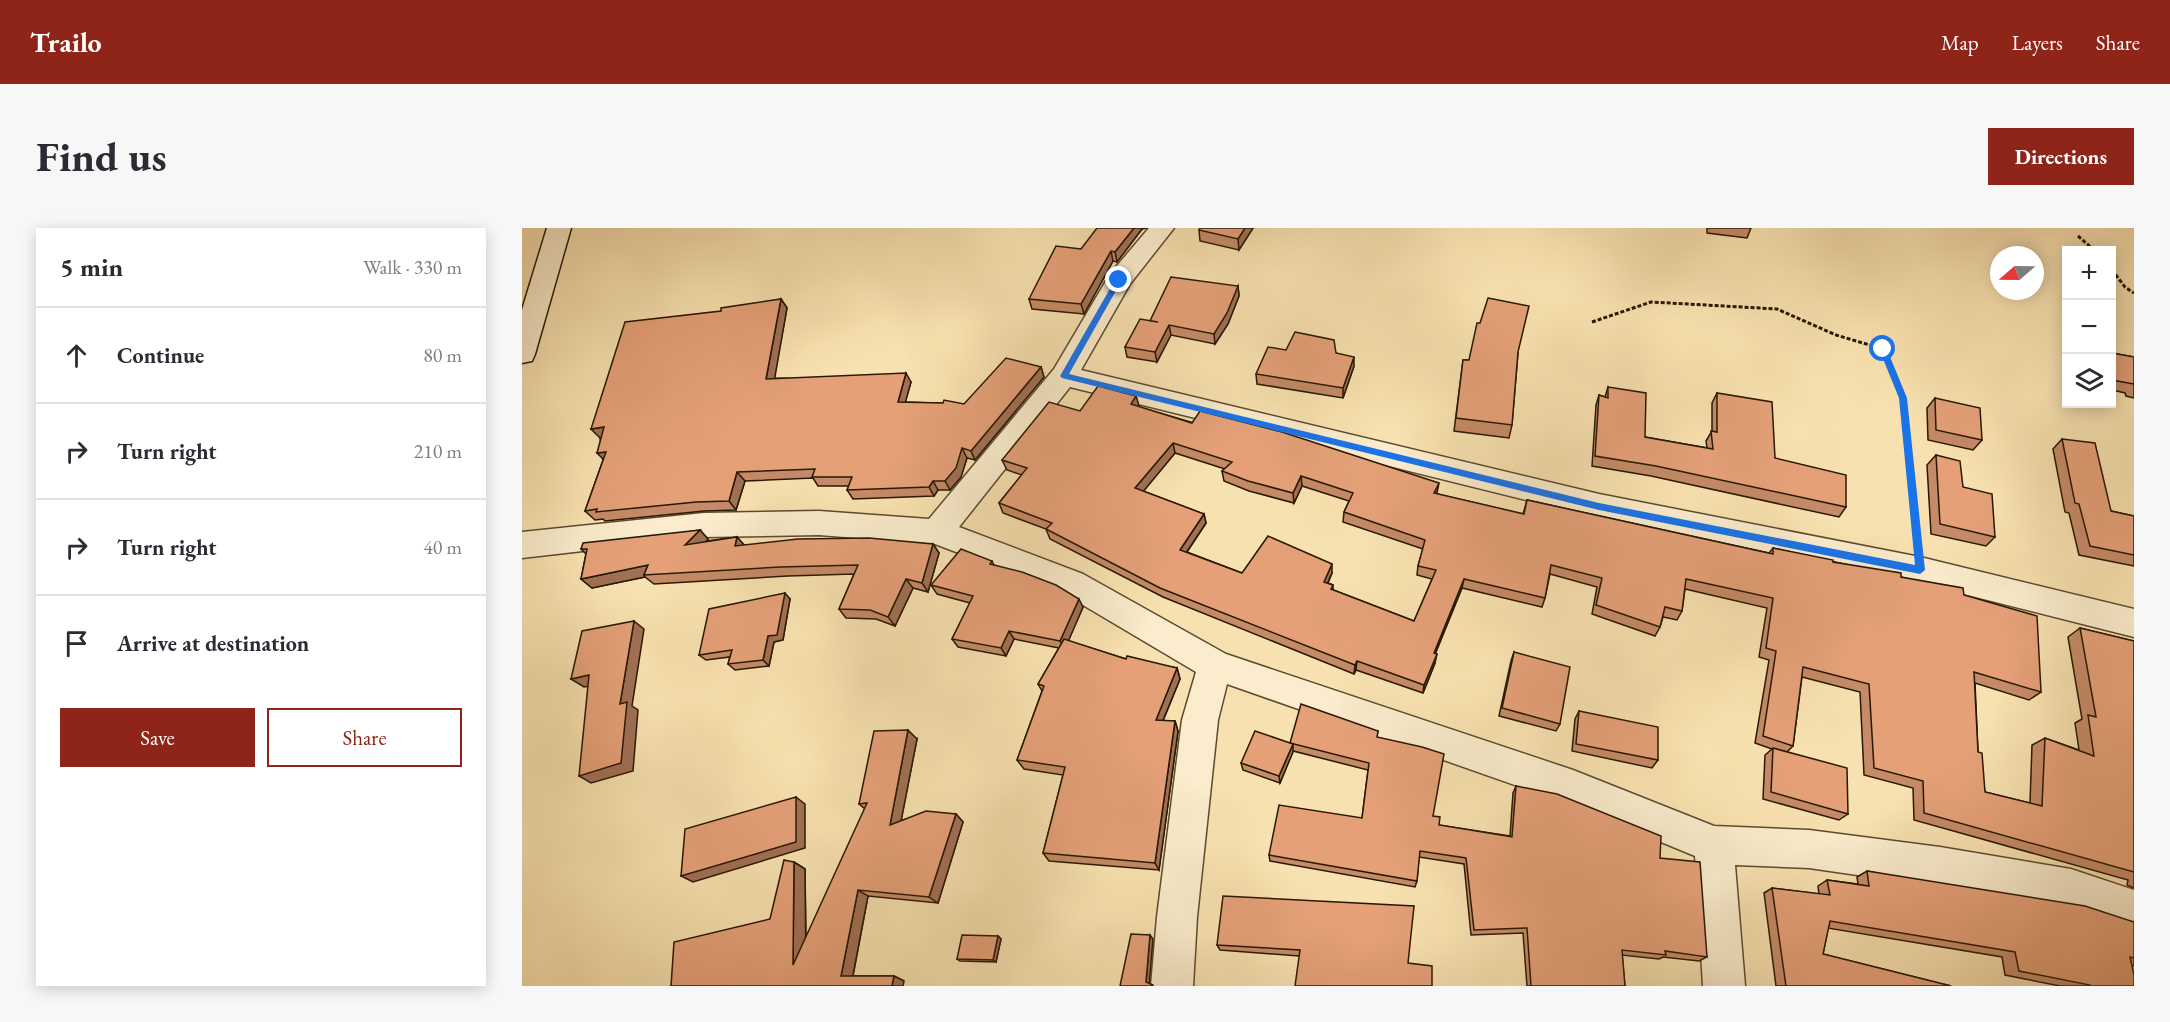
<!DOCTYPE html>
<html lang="en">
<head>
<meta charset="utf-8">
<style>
	body { margin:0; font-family:"EB Garamond",serif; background:#f7f7f7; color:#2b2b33 }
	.controls { position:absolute; right:18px; top:18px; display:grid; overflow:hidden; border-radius:0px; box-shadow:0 3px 15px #0003 }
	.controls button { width:54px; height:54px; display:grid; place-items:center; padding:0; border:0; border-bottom:2px solid #e1e1e2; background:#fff; color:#2b2b33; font:30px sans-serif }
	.compass { position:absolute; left:1468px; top:18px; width:54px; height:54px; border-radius:50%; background:#fff; box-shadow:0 3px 15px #0003; rotate:250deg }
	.stop { position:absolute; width:18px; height:18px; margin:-14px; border:4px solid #1a73e8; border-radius:50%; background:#fff }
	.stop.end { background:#1a73e8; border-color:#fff; box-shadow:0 2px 6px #0008 }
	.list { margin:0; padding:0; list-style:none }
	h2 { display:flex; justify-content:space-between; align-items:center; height:78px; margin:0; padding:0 24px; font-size:26px }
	h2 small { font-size:20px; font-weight:400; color:#7c7c81 }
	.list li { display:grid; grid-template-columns:39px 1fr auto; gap:18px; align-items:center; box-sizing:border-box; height:96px; padding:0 24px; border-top:2px solid #e1e1e2 }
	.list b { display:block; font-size:22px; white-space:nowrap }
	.list em { font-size:20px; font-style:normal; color:#7c7c81 }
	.actions { display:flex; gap:12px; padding:18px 24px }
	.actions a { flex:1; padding:14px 0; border:2px solid #8f2418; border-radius:0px; text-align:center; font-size:21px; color:#8f2418 }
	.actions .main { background:#8f2418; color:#fff }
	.icon { flex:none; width:33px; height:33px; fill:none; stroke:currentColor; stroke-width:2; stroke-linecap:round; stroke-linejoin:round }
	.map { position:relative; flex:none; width:1612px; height:758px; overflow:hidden; border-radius:0px }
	header { display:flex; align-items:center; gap:36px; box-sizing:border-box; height:84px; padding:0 30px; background:#8f2418; color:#fff }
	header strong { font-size:28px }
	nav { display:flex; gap:33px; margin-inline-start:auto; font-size:21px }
	.intro { display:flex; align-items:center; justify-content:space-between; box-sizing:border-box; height:144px; padding:0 36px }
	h1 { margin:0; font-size:42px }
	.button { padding:15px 27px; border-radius:0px; background:#8f2418; color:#fff; font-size:21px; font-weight:700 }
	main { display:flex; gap:36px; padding:0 36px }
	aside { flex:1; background:#fff; border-radius:0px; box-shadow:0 3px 15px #0003 }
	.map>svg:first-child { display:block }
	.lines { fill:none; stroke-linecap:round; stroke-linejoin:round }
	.minor-casing { stroke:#5c4a2e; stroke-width:3 }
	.secondary-casing { stroke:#281803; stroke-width:3 }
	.path { stroke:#281803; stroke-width:3; stroke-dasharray:4 2; stroke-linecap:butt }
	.minor { fill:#faeccc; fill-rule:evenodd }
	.secondary { fill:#faeccc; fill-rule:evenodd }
	.wall { fill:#c58a67; stroke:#281803; stroke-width:1.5; fill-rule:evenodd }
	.shaded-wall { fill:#a07054; stroke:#281803; stroke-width:1.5 }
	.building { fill:#e5a078; stroke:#281803; stroke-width:1.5; fill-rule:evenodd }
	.route { fill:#1a73e8 }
</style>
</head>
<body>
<header>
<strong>Trailo</strong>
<nav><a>Map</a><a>Layers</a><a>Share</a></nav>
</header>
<div class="intro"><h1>Find us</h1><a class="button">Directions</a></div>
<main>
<aside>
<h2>5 min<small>Walk · 330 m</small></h2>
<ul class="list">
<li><svg class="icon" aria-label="ahead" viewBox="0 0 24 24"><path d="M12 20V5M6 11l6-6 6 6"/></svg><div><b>Continue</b></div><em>80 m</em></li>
<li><svg class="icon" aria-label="right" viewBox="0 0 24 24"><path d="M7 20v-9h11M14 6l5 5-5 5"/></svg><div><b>Turn right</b></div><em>210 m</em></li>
<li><svg class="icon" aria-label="right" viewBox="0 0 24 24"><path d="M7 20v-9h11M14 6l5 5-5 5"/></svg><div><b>Turn right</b></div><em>40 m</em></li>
<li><svg class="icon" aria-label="arrive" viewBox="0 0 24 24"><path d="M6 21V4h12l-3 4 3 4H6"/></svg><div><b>Arrive at destination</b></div></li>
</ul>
<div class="actions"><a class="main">Save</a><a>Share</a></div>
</aside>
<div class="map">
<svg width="1612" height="758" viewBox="0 0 1612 758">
	<rect width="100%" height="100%" fill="#f8e1b0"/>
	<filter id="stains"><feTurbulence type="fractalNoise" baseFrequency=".00333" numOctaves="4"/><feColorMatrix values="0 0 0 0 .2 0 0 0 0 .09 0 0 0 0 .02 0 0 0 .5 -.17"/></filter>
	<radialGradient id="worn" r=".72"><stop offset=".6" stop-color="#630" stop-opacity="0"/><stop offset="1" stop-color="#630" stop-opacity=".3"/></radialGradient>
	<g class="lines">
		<!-- minor casing -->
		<g class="minor-casing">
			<path id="minor" d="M627,0H652L608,56L559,142L1077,266L1398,329L1612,381V409L1398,355L1077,290L548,159L437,299L561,346L704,426L1051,542L1192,598L1287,602L1418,619L1549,641L1612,662V702L1549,681L1418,659L1287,640L1213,637L1223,758H1181L1173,628L1047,576L705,456L696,492L675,689L671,758H629L635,689L660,492L674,444L539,364L413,316L297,307L182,309L0,330V304L182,285L297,283L407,291L532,141L588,46Z"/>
		</g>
		<!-- secondary casing -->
		<g class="secondary-casing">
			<path id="secondary" d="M25,0H49L13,126L10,133L0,135V82Z"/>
		</g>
		<!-- path -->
		<g class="path">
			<path d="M1556,8L1572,22"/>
			<path d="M1590,42L1603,59L1612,65"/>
			<path d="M1070,94L1129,74L1255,81L1314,107L1361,121L1381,170L1395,315"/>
		</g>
		<!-- minor -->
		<use href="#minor" class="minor"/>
		<!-- secondary -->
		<use href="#secondary" class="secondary"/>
	</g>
	<!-- wall -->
	<g class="wall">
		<path d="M731,0L717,22L678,13L677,2Z"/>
		<path d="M1185,0H1229L1225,10L1185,5Z"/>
		<path d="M620,1L595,34L591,33L562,86L510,81L507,71L559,21Z"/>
		<path d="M716,58L717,68L706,96L693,116L649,107L635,134L605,129L603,119L628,93Z"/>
		<path d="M259,71L265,80L252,150L389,154L383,174L442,176L519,139L522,149L453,232L445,230L439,249L428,262H416L412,268L331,271L325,262L327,258H296L291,250L223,253L214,282L182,283L83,293L81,291L73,292L63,283L81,232L78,210L199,83Z"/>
		<path d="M764,122L814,125L832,138L821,170L735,156L734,146Z"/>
		<path d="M996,125L990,197L987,210L932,203L941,132H947Z"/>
		<path d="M1590,125L1612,129V170L1604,168L1603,165L1590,162Z"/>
		<path d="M1086,159L1123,209L1185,220L1184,213L1190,203V175L1195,165L1253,230L1324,279L1317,289L1129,248L1070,238L1074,177L1077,167L1083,169Z"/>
		<path d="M614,168L617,179L915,266L1001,286L1005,272L1247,325L1251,320L1379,349L1442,367L1519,464L1507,472L1453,455L1456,524L1463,564L1508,575L1510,517L1523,510L1557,522L1553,495L1560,491L1546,409L1558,400L1612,413V660L1605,657L1606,652L1392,592L1391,560L1342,547L1338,464L1280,449L1271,518L1265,524L1326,586L1317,592L1241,571L1243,527L1250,521L1233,515L1247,432L1237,429L1245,380L1163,361L1160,383L1155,392L1141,389L1138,399L1133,408L1070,386L1075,359L1028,346L1023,370L1020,379L940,360L913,426V435L901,465L834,442L832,446L641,369L528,311L524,301L481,285L477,275L500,247L485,242L480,232L558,183ZM653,225L703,241L700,243L702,253L727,263L772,275L780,258L827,273L822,284L821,294L901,321L896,338L895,347L910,351L892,393L811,362V357L806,355L810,345H720L665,324L684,295L682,286L621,263Z"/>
		<path d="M1413,170L1460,212L1451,222L1406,212L1405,180Z"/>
		<path d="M1540,211L1589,283L1612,288V338L1557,327L1547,285L1543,284L1531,221Z"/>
		<path d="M1414,227L1441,259L1473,309L1464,318L1409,306L1405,237Z"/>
		<path d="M178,302L186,311L184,313L215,309L222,317L411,316L417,325L406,364L391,360L373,398L354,391L324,390L317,381L332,346L266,348L132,356L123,349L70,360L59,351L64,326L59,321Z"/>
		<path d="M470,333L472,337L561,379L546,413L604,431L655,440L658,451L641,493H653L656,503L637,642L527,633L521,625L541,547L502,541L495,532L520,463L516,456L537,420L492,411L484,428L436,419L430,411L448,375L415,366L409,357Z"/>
		<path d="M268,371L261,412L252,414L247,438L213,442L206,436L208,429L184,432L177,427Z"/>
		<path d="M992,424L1038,496L1034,503L977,488L989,433Z"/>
		<path d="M1057,483L1136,532L1130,540L1050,523L1053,491Z"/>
		<path d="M856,503L855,509L917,597L988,608L991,565L994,558L1138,630L1185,729L1177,733L1141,729L1137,731L1100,727L1103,758H1005L1001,705L949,707L942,636L897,629L895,653L893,659L748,633L747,627L840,590L846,542L771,523L758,555L721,542L719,535L768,516Z"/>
		<path d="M395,511L379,592L434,586L441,594L416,675L346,668L331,748H372L382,753L149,758L248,691L272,634L283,641L284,711L343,581L337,576Z"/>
		<path d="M1345,643L1612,694V738H1610L1612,758H1538L1483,747L1480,729L1306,700L1301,726L1429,758H1254L1242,665L1250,660L1297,666L1296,658L1305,652L1336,656L1335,649Z"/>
		<path d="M892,678L777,728L698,722L695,717Z"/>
		<path d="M476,708L479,711L474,734L438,733L435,731Z"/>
	</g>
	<!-- shaded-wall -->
	<g class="shaded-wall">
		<path d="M612,0H625L620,1L595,34L593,24Z"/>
		<path d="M723,0H731L717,22L716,11Z"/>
		<path d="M589,23L591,33L562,86L559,76Z"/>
		<path d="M716,58L717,68L706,96L693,116L692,106Z"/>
		<path d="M259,71L265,80L251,160L244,151Z"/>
		<path d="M647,97L649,107L635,134L633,124Z"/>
		<path d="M832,129V138L821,170V160Z"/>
		<path d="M519,139L522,149L453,232L449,223Z"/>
		<path d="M384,145L389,154L381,183L376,174Z"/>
		<path d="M614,168L617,178L611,187L609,176Z"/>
		<path d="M82,199L91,208L78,210L69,201Z"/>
		<path d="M651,215L653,225L616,270L613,260Z"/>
		<path d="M440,220L445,230L439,249L428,262L423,253Z"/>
		<path d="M84,224V234L75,225Z"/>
		<path d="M215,244L223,253L214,282L207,273Z"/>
		<path d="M779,248L780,258L772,275L771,265Z"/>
		<path d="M411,253L416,262L412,268L407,259Z"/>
		<path d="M917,255L915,265L910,275L912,265Z"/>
		<path d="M682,286L684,295L660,331L658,322Z"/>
		<path d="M178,302L186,311L172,326L163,317Z"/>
		<path d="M215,309L223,318H213Z"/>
		<path d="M411,316L417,325L406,364L400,355Z"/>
		<path d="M810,336V345L802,363V354Z"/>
		<path d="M126,337L122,347L123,349L70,360L59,351Z"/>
		<path d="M384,351L391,360L373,398L366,389Z"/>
		<path d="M942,351L940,360L910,434L912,425Z"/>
		<path d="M263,365L268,371L261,412L252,414L247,438L241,432L246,408Z"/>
		<path d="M557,371L561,379L543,421L538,413Z"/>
		<path d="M112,393L122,401L110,478L116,482L111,543L69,555L57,548L98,476Z"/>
		<path d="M487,403L492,411L484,428L479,420Z"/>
		<path d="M915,426L913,435L901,465L902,457Z"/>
		<path d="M835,433L834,442L832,446L833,437Z"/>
		<path d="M655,440L658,451L637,502L634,492Z"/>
		<path d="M67,447L79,456L62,459L49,451Z"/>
		<path d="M653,493L656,503L637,642L633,635Z"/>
		<path d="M386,502L395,511L377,604L368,597Z"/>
		<path d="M771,516V524L758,555L757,548Z"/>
		<path d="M274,569L283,576V620L171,654L159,648Z"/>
		<path d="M434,586L441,594L416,675L407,669Z"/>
		<path d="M272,634L283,641L284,742L271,737Z"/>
		<path d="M336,662L346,668L330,752L319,748Z"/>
		<path d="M628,707L631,711L627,758L624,754Z"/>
		<path d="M476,708L479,711L474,734L471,732Z"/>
		<path d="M372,748L382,753L381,758H370Z"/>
	</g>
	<!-- building -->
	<g class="building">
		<path d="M575,0H612L593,24L589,23L559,76L507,71L534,18L559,21Z"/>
		<path d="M678,0H723L716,11L677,2Z"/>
		<path d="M649,49L716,58L705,85L692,106L647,97L633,124L603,119L618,91L636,94L628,93Z"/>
		<path d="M966,70L1007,78L996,124L990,197L934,190L941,132H947L955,95H958Z"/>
		<path d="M259,71L244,151L384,145L376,174L421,175L422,172L442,176L484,130L519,139L449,223L440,220L434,240L423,253H411L407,259L325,262L330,249H290L293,241L215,244L207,273L174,274L74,284L75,281L63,283L84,224L75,225L82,199L69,201L103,94L199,83V80Z"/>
		<path d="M773,104L812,112L814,125L832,129L821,160L734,146L746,119L764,122Z"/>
		<path d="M1590,125L1612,129V158V156L1590,152Z"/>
		<path d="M576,158L614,168L609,176L670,195L678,183L760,204L917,255L912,265L1002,286L1005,272L1251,326V320L1311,332V334L1379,345V349L1441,360L1442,367L1515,388L1519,464L1452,444L1456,524L1460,525L1463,564L1520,578L1523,510L1572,528L1566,487L1574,489L1558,400L1612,413V644L1402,585L1401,553L1352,540L1347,456L1281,439L1271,518L1241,508L1254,423L1244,420L1251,370L1164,351L1160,383L1143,379L1138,399L1074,377L1080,350L1029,337L1023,370L942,351L912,425L915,426L902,457L835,433L833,437L638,360L524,301L530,295L477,275L505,240L480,232L527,174L558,183ZM651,215L710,234L700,243L726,253L771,265L779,248L831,265L822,284L903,312L896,338L914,342L892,393L809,361L811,357L802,354L810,336L746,308L720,345L658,322L682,286L613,260Z"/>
		<path d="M1086,159L1124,165L1123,209L1191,221L1189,203L1195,204V165L1250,174L1253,230L1324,247V279L1134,238L1073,228L1077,167L1086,170Z"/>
		<path d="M1413,170L1458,180L1460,212L1414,202Z"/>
		<path d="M1540,211L1573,215L1589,283L1612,288V327L1568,318L1557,276L1553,275Z"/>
		<path d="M1414,227L1438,233L1441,259L1470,266L1473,309L1418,296Z"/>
		<path d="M178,302L163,317L215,309L213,318L276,311L347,310L411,316L400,355L384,351L366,389L348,382L317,381L336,337L258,339L122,347L126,337L59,351L65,321H59L61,315Z"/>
		<path d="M439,321L470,333L468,336L500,344L534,357L557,371L538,413L487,403L479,420L430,411L451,368L409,357Z"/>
		<path d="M263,365L255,407L246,408L241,432L206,436L210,422L177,427L187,381Z"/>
		<path d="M112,393L98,476L105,474L99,535L57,548L67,447L49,451L60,403Z"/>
		<path d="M542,411L604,431L605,428L655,440L634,492L653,493L633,635L521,625L543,539L495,532L522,458L516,456Z"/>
		<path d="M992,424L1048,439L1038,496L980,480Z"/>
		<path d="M779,476L856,503L855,509L900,519L922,526L911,588L918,589L917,597L990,609L994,558L1035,566L1139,608L1138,630L1178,634L1185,729L1143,723L1144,727L1100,722L1103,758H1009L1005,700L952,702L944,630L898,623L895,653L747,627L757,577L840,590L847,535L768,515Z"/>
		<path d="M1057,483L1136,499V532L1054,516Z"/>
		<path d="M386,502L368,597L404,583L434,586L407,669L336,662L319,748H372L370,758H149L152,714L248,691L262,632L272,634L271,737L345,575L337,576L352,503Z"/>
		<path d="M733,503L771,516L757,548L719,535Z"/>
		<path d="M1251,520L1325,540L1326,586L1249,564Z"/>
		<path d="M274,569V614L159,648L163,601Z"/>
		<path d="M1345,643L1563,678L1612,694V730L1608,729L1612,747V758H1568V757L1497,743L1493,724L1308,693L1301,726L1429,758H1264L1250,660L1308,667L1305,652L1347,658Z"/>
		<path d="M701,668L892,678L886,735L910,738V758H773L778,722L695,717Z"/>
		<path d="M609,706L628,707L624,754L631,757V758H598Z"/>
		<path d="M440,707L476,708L471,732L435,731Z"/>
	</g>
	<!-- route -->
	<path class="route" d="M597,49L600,52L547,146L1077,275L1393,337L1377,170L1357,121L1364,119L1385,170L1403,342L1398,346L1077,282L540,150L538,148L593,52Z"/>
	<rect width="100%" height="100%" filter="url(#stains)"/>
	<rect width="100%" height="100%" fill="url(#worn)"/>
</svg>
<div class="controls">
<button>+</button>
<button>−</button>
<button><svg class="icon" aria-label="layers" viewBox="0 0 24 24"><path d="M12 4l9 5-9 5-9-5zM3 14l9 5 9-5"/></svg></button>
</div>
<svg class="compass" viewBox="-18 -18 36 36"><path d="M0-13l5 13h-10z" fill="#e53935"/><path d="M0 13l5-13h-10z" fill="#7c7c81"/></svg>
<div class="stop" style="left:1361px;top:121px"></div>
<div class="stop end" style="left:597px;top:52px"></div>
</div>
</main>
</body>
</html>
